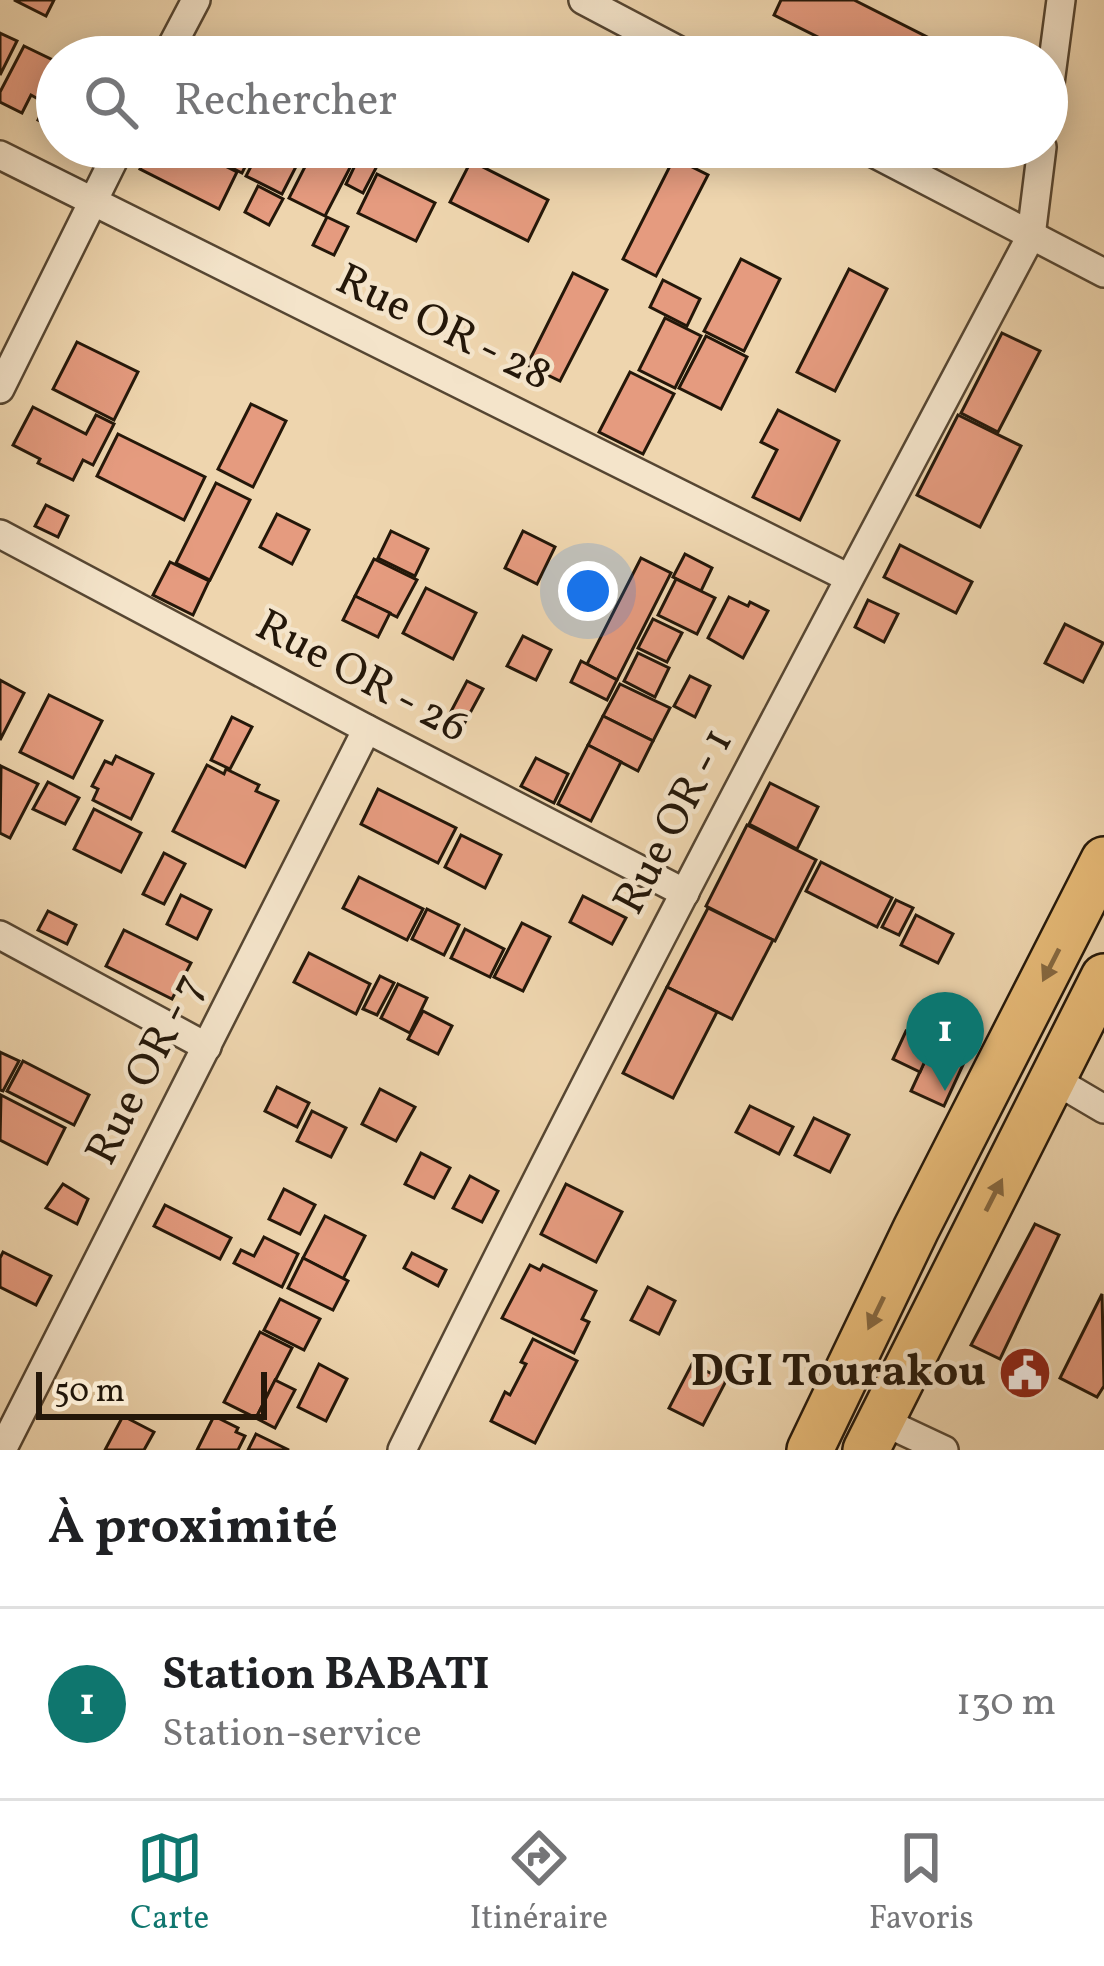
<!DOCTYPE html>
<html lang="fr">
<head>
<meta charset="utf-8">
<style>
	body { margin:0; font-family:Vollkorn,serif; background:#f6f6f6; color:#202124 }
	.scale { position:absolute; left:36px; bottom:30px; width:231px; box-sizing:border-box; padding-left:12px; border:6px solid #241709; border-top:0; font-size:33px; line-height:42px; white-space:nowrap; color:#241709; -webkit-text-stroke:9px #f4e4ca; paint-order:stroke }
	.you { position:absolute; left:588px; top:591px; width:42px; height:42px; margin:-30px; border:9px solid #fff; border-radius:50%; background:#1a73e8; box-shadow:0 0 0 18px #1a73e833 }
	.badge { display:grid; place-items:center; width:78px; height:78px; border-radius:50%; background:#0f766e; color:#fff; font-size:39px; font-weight:700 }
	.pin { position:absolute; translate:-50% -99px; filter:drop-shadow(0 3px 6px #0008) }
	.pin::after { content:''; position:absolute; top:63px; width:42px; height:36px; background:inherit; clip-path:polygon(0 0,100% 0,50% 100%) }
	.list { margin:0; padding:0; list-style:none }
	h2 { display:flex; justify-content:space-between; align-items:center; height:156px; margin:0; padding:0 48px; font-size:51px }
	h2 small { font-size:39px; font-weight:400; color:#757577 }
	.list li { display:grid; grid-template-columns:78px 1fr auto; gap:36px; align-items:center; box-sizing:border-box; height:192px; padding:0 48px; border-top:3px solid #e0e0e0 }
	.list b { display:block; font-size:45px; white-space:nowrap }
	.list p { margin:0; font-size:39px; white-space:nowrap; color:#757577 }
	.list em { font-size:39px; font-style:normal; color:#757577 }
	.icon { flex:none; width:66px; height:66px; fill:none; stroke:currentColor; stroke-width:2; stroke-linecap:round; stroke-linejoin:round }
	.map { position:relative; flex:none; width:1104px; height:1450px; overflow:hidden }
	.search { position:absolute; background:#fff; box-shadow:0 6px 30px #0003; left:36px; right:36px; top:36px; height:132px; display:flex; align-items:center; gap:30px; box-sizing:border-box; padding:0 42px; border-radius:66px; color:#757577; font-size:45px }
	.sheet { height:348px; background:#fff }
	nav { display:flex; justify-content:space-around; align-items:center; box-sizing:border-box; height:168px; border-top:3px solid #e0e0e0; background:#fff; font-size:33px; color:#757577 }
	nav a { display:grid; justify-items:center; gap:6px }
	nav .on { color:#0f766e }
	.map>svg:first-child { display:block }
	.building { fill:#e59b7f; stroke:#241709; stroke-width:3 }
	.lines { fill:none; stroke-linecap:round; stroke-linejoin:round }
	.street-casing { stroke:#564632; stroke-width:32 }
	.primary-casing { stroke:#241709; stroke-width:50 }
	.street { stroke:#f4e4ca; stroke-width:27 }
	.primary { stroke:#e7ba77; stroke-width:45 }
	.oneway { fill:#866840 }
	.labels { text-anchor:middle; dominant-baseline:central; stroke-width:9; stroke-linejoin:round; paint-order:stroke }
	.street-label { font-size:45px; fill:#241709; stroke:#f4e4ca }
	.poi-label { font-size:45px; font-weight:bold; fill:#241709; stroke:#f4e4ca; text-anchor:end }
</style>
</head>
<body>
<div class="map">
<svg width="1104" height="1450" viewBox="0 0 1104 1450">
	<rect width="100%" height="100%" fill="#eed5ae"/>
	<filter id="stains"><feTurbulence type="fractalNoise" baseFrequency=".00167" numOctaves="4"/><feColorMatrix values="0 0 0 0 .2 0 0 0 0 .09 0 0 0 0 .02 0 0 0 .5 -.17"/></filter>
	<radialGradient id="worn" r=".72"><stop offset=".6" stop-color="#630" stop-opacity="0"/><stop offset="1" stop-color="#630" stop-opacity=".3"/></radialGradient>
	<!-- building -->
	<g class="building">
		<path d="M14,0H54L46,16Z"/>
		<path d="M781,0H854L939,43L932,57H858L774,15Z"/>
		<path d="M0,33L17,41L0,75Z"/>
		<path d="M24,46L57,62V65L40,100L31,95L22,113L0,102V92Z"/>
		<path d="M57,82V129L38,120Z"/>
		<path d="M152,147H187L237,172L219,209L140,169Z"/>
		<path d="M208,147H255L242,173L205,154Z"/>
		<path d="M261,147H306L282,194L246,176Z"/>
		<path d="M315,147H328L354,160L325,216L289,198Z"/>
		<path d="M359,157L377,166L363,193L346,184Z"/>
		<path d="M674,158L708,175L656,276L623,259Z"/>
		<path d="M471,161L548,200L528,241L450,202Z"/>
		<path d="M377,174L435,203L416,241L358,213Z"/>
		<path d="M258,186L283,199L269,225L245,212Z"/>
		<path d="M327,217L348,227L334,255L313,245Z"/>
		<path d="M741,259L780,279L744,351L704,331Z"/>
		<path d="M849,269L887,289L835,391L797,372Z"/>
		<path d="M573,273L607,290L560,381L527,365Z"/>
		<path d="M663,280L700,299L687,326L650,307Z"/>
		<path d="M665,318L701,336L675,388L639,370Z"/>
		<path d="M1002,333L1040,351L998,432L961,413Z"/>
		<path d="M706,336L747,357L721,409L679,388Z"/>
		<path d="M77,342L138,372L114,420L53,389Z"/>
		<path d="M630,372L674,394L643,454L599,432Z"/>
		<path d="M251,404L286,421L253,487L218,469Z"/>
		<path d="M33,407L86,434L96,415L114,424L93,465L83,460L73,480L38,463L40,459L13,445Z"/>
		<path d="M778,410L839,441L800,520L753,497L777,450L761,442Z"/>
		<path d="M958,415L1021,446L980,527L917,495Z"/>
		<path d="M118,434L205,477L184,520L97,476Z"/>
		<path d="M216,483L250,500L210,580L176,563Z"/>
		<path d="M46,505L68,516L58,537L35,526Z"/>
		<path d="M277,514L309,530L292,564L260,547Z"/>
		<path d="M391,531L428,549L415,576L378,558Z"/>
		<path d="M523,531L555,547L537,584L505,568Z"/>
		<path d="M900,545L972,582L956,613L884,577Z"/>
		<path d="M685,554L712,568L701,591L673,577Z"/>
		<path d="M641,558L671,573L617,680L587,664Z"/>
		<path d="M374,559L417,580L397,617L355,596Z"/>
		<path d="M170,562L209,581L193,615L153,595Z"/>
		<path d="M676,579L715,598L697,634L658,615Z"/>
		<path d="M426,588L476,613L453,659L403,633Z"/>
		<path d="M355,596L390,613L378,637L343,620Z"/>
		<path d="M729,597L748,606L750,602L768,611L743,658L708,638Z"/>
		<path d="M868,600L898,614L884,642L855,627Z"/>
		<path d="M653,619L682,633L667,662L638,648Z"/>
		<path d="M1065,624L1103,643L1083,682L1045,663Z"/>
		<path d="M523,636L551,650L536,680L507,666Z"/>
		<path d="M638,653L669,668L655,697L624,681Z"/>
		<path d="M581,661L617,680L607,700L571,682Z"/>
		<path d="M690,676L710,686L695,717L674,706Z"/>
		<path d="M0,680L24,693L0,740Z"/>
		<path d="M467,681L483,689L463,726L447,719Z"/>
		<path d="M620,684L670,708L653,741L603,716Z"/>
		<path d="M49,695L102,721L73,778L20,752Z"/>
		<path d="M603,716L653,741L638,771L588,745Z"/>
		<path d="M232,717L252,727L230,769L211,760Z"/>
		<path d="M588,745L621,762L591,821L558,804Z"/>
		<path d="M116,756L153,774L131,819L93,800L98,789L92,786L105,761L112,764Z"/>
		<path d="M536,758L568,774L554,803L521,786Z"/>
		<path d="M207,765L224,774L226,769L259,785L256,791L278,801L245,867L173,831Z"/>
		<path d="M1,766L38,784L10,838L0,833Z"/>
		<path d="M48,782L79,798L65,824L33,809Z"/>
		<path d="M770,783L818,807L797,849L749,824Z"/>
		<path d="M378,789L456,828L438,863L361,824Z"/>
		<path d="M94,809L141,833L121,872L74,849Z"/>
		<path d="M747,825L816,860L775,941L706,906Z"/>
		<path d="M461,835L501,855L485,888L445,867Z"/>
		<path d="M164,853L185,864L164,904L143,894Z"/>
		<path d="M821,862L892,898L877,927L806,891Z"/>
		<path d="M359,877L423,909L407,940L343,908Z"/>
		<path d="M181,895L211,910L197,939L167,924Z"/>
		<path d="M583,896L626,918L612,944L570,922Z"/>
		<path d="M896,900L913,908L899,935L882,927Z"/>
		<path d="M708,908L773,940L732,1019L667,987Z"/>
		<path d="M427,909L459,925L444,955L412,939Z"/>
		<path d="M48,911L76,925L67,944L38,930Z"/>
		<path d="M916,915L953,934L938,963L901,945Z"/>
		<path d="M522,923L550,937L523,991L494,977Z"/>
		<path d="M465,929L504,949L490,977L451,958Z"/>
		<path d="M124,930L191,963L172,999L106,966Z"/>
		<path d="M309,953L370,984L356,1014L294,982Z"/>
		<path d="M380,976L394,983L377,1015L363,1009Z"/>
		<path d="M398,984L427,998L410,1033L381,1018Z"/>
		<path d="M667,987L717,1012L673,1098L623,1073Z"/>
		<path d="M423,1011L452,1026L438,1054L408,1039Z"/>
		<path d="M941,1026L974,1041L944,1106L911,1091Z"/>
		<path d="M906,1031L933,1043L920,1072L893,1059Z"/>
		<path d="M0,1052L19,1061L3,1091L0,1090Z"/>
		<path d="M23,1061L89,1095L74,1125L7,1091Z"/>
		<path d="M277,1087L309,1103L297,1127L265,1111Z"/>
		<path d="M380,1089L415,1107L396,1141L362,1124Z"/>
		<path d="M1,1095L65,1128L47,1164L0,1140Z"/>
		<path d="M750,1106L793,1127L779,1154L736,1132Z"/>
		<path d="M312,1111L346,1128L331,1157L297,1141Z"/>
		<path d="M814,1118L849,1135L830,1172L795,1155Z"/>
		<path d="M421,1153L450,1168L434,1198L405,1184Z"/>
		<path d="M470,1176L498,1191L482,1222L453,1208Z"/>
		<path d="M63,1184L88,1199L77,1224L46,1208Z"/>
		<path d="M566,1184L622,1212L596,1262L541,1234Z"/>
		<path d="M284,1189L315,1205L300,1234L269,1219Z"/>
		<path d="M165,1205L231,1238L220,1259L154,1226Z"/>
		<path d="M325,1216L365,1236L343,1279L303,1258Z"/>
		<path d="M1035,1224L1059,1235L1000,1359L971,1345Z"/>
		<path d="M264,1237L298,1254L282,1287L234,1263L241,1250L254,1256Z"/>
		<path d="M3,1252L51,1276L36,1305L0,1287V1258Z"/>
		<path d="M412,1253L446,1270L438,1286L404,1268Z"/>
		<path d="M303,1258L348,1281L333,1310L288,1288Z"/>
		<path d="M530,1265L540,1270L543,1265L596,1291L582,1319L589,1322L574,1353L502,1318Z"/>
		<path d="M648,1287L675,1301L659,1334L631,1320Z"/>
		<path d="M1102,1294L1104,1386L1097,1397L1060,1378Z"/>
		<path d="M280,1299L320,1319L304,1350L264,1330Z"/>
		<path d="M260,1332L292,1348L256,1418L224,1402Z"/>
		<path d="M533,1339L577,1361L535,1443L491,1421L505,1392L510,1395L526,1364L521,1362Z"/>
		<path d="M319,1364L347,1379L326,1421L298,1407Z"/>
		<path d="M692,1364L726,1381L703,1425L669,1408Z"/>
		<path d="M275,1380L295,1390L275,1428L256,1418Z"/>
		<path d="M123,1416L154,1432L144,1450H105Z"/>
		<path d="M214,1416L238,1428L236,1432L245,1436L238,1450H197Z"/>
		<path d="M256,1434L289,1450H248Z"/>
	</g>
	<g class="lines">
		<!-- street casing -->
		<g class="street-casing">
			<g id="street">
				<path d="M583,0L691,57"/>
				<path d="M166,57L196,0"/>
				<path d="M1047,106L1061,0"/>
				<path d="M862,147L1104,273"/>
				<path d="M0,155L849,578"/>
				<path d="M0,389L120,147"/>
				<path d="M0,534L367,729L685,893"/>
				<path d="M0,935L207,1047"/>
				<path d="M1053,1079L1104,1109"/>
				<path d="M880,1420L944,1450"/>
				<path d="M2,1450L367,729"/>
				<path d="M402,1450C603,1041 817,639 1031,236L1042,147"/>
			</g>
		</g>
		<!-- primary casing -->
		<g class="primary-casing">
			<g id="primary">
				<path d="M810,1450L916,1229L1104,860"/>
				<path d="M866,1450L1104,977"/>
			</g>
		</g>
		<!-- street -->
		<use href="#street" class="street"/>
		<!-- primary -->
		<use href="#primary" class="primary"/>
	</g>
	<!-- one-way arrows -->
	<defs><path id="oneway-solid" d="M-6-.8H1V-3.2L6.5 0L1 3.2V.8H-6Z" transform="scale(3)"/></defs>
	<g class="oneway">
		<use href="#oneway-solid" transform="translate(1051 965) rotate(117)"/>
		<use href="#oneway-solid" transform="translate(994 1195) rotate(-63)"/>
		<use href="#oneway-solid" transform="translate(876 1313) rotate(116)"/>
	</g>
	<!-- icons -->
	<defs>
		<g id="civic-disc" transform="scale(2.7)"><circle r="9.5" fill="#8f2418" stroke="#f4e4ca"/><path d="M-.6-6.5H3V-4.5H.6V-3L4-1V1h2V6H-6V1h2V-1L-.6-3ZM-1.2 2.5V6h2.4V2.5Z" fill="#fff"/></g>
	</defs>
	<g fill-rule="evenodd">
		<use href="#civic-disc" x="1025" y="1373"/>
	</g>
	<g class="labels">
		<!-- street labels -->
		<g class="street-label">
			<text transform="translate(443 329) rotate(26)">Rue OR - 28</text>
			<text transform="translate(361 678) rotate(28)">Rue OR - 26</text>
			<text transform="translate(675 822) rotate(-62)">Rue OR - 1</text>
			<text transform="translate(147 1070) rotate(-63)">Rue OR - 7</text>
		</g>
		<!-- poi labels -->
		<g class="poi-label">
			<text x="986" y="1373">DGI Tourakou</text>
		</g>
	</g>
	<rect width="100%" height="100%" filter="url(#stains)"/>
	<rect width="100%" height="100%" fill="url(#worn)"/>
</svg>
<div class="scale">50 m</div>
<div class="you"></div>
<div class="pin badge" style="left:945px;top:1091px">1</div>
<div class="search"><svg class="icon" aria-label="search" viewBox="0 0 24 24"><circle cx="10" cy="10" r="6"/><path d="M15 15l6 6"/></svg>Rechercher</div>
</div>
<section class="sheet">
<h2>À proximité<small></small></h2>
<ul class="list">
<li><span class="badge">1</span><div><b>Station BABATI</b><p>Station-service</p></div><em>130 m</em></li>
</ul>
</section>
<nav>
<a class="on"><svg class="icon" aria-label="map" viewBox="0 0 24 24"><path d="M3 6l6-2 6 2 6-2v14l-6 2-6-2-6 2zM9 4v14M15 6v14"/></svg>Carte</a>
<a><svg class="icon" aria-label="directions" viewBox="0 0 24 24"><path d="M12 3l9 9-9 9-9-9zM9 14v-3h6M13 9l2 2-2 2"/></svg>Itinéraire</a>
<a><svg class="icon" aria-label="saved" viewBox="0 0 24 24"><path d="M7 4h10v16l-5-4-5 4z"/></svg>Favoris</a>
</nav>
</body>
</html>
